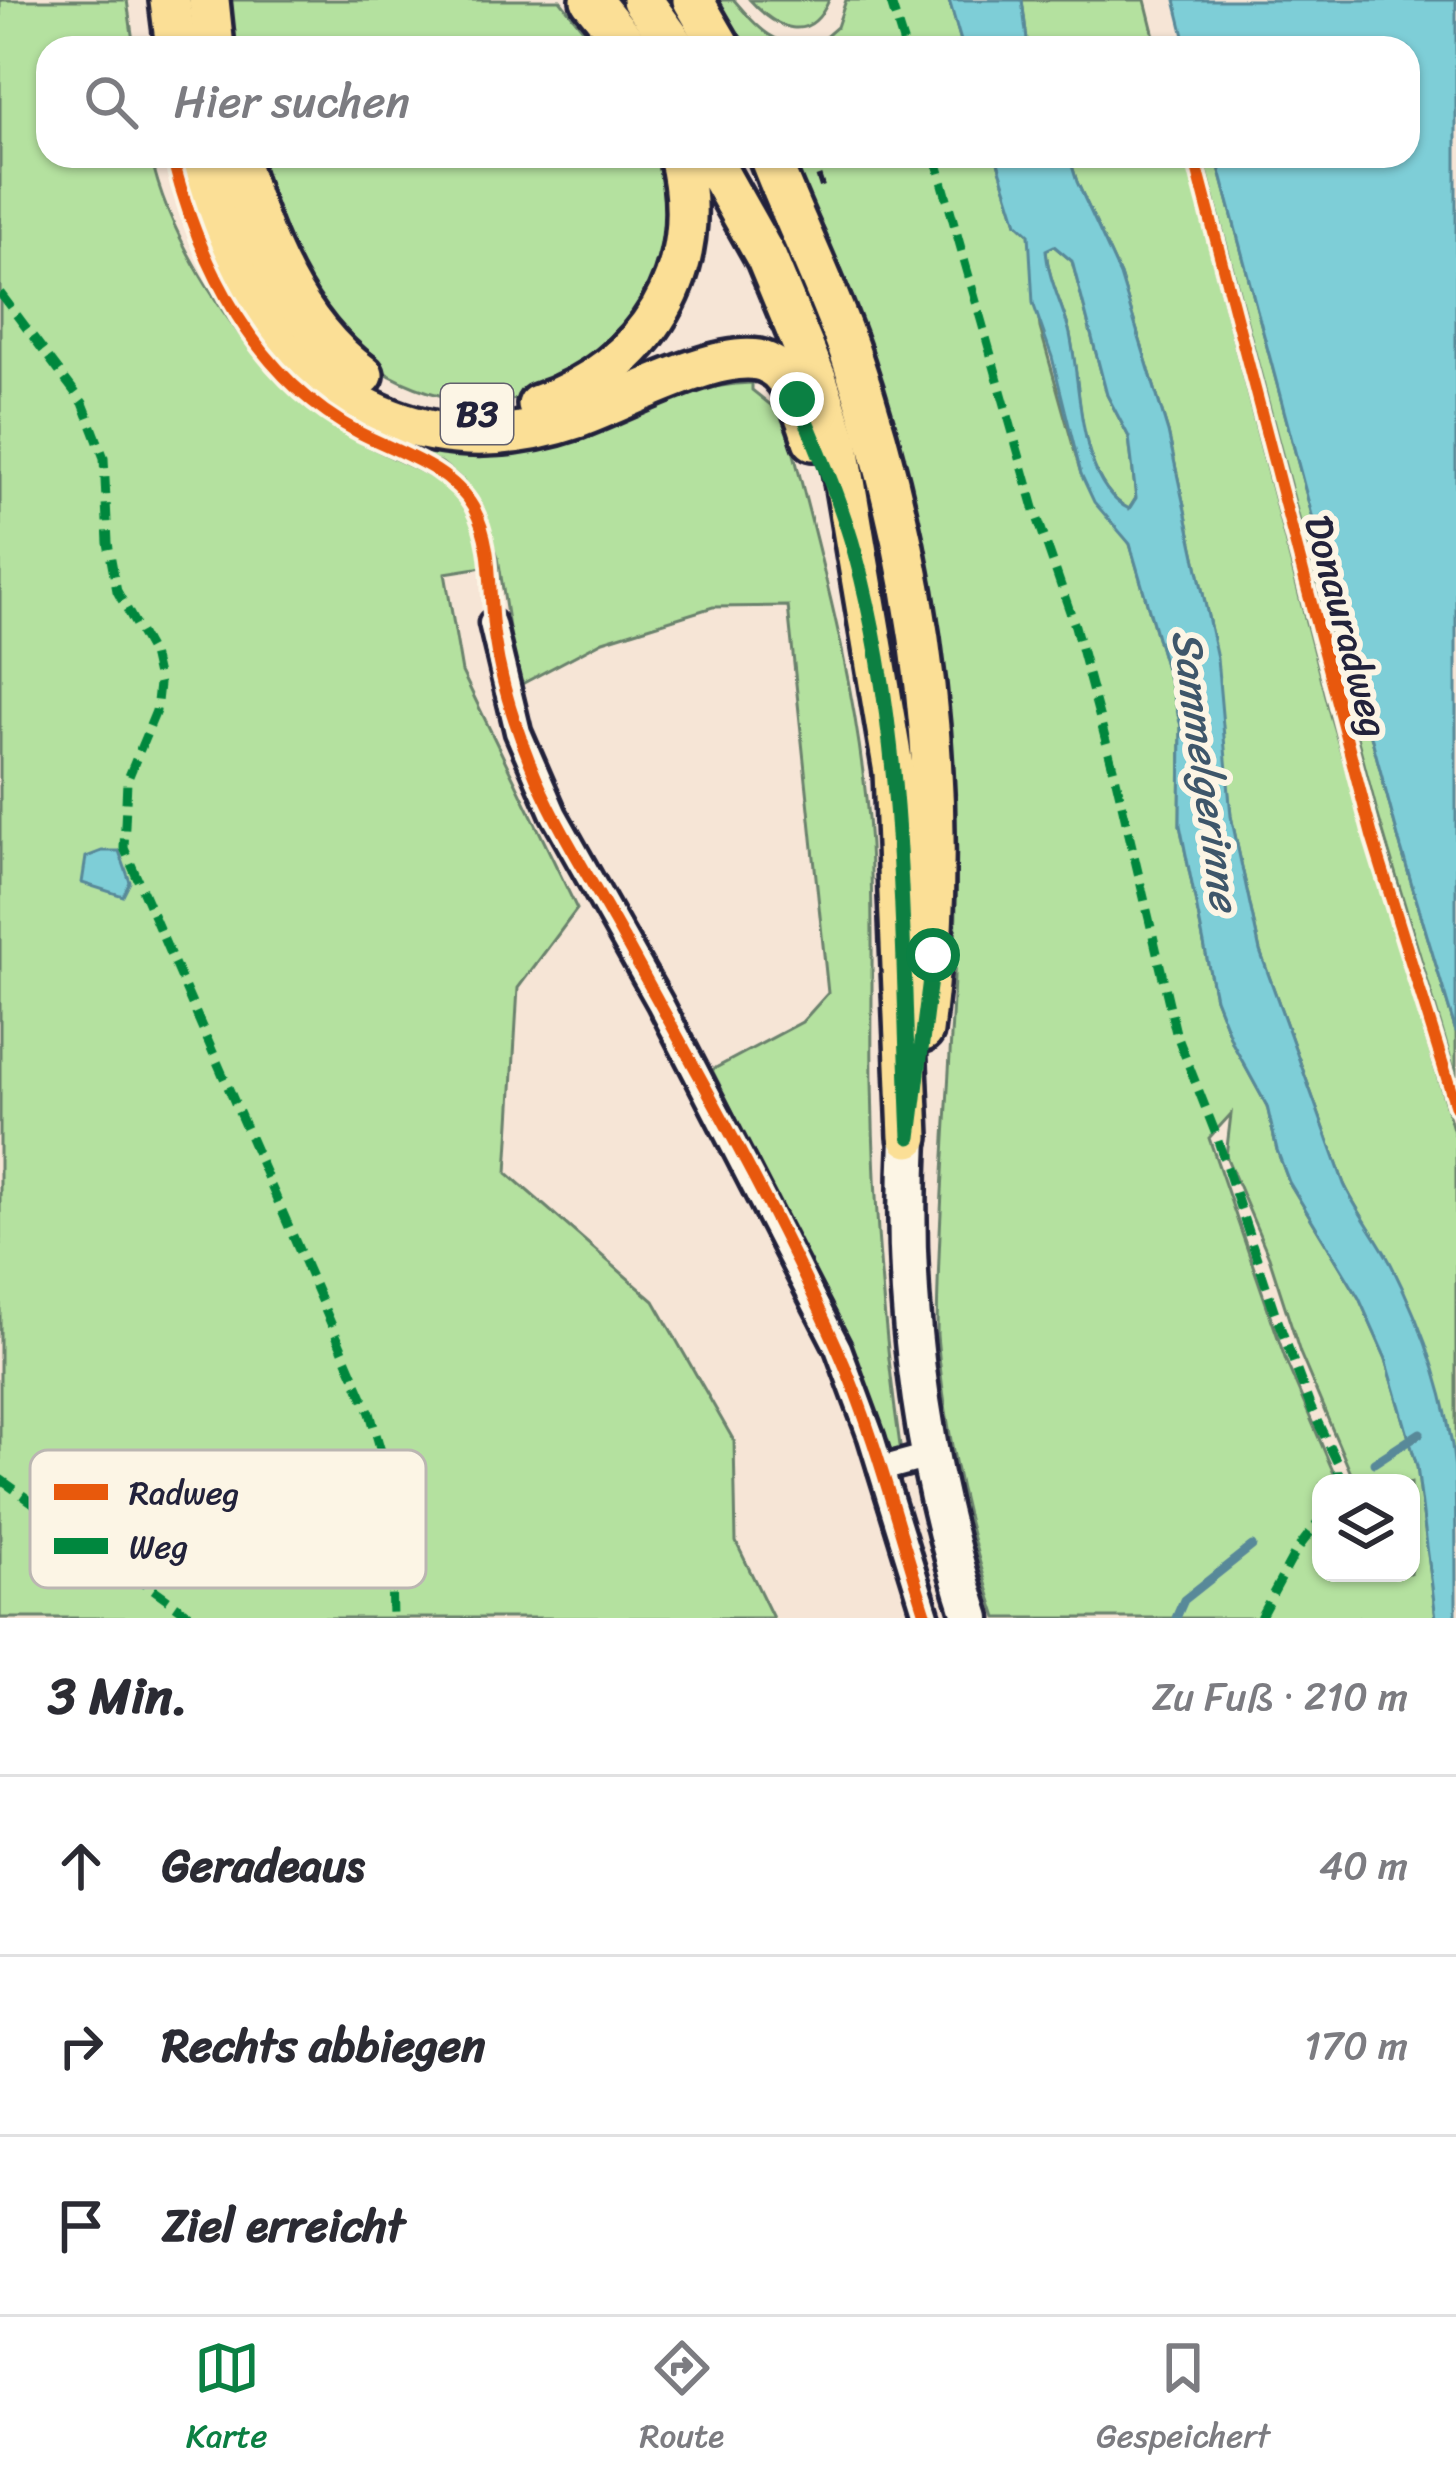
<!DOCTYPE html>
<html lang="de">
<head>
<meta charset="utf-8">
<style>
	body { margin:0; font-family:Sriracha,sans-serif; background:#f2f2f3; color:#2b2b33 }
	.controls { position:absolute; right:36px; bottom:36px; display:grid; overflow:hidden; border-radius:24px; box-shadow:0 3px 9px #0004 }
	.controls button { width:108px; height:108px; display:grid; place-items:center; padding:0; border:0; border-bottom:3px solid #e1e1e2; background:#fff; color:#2b2b33; font:60px sans-serif }
	.stop { position:absolute; width:36px; height:36px; margin:-27px; border:9px solid #0b8043; border-radius:50%; background:#fff }
	.stop.end { background:#0b8043; border-color:#fff; box-shadow:0 3px 12px #0008 }
	.list { margin:0; padding:0; list-style:none }
	h2 { display:flex; justify-content:space-between; align-items:center; height:156px; margin:0; padding:0 48px; font-size:51px }
	h2 small { font-size:39px; font-weight:400; color:#7c7c81 }
	.list li { display:grid; grid-template-columns:78px 1fr auto; gap:36px; align-items:center; box-sizing:border-box; height:180px; padding:0 48px; border-top:3px solid #e1e1e2 }
	.list b { display:block; font-size:45px; white-space:nowrap }
	.list em { font-size:39px; font-style:normal; color:#7c7c81 }
	.icon { flex:none; width:66px; height:66px; fill:none; stroke:currentColor; stroke-width:2; stroke-linecap:round; stroke-linejoin:round }
	.map { position:relative; flex:none; width:1456px; height:1618px; overflow:hidden }
	.search { position:absolute; background:#fff; box-shadow:0 3px 9px #0004; left:36px; right:36px; top:36px; height:132px; display:flex; align-items:center; gap:30px; box-sizing:border-box; padding:0 42px; border-radius:36px; color:#7c7c81; font-size:45px }
	.sheet { height:696px; background:#fff }
	nav { display:flex; justify-content:space-around; align-items:center; box-sizing:border-box; height:168px; border-top:3px solid #e1e1e2; background:#fff; font-size:33px; color:#7c7c81 }
	nav a { display:grid; justify-items:center; gap:6px }
	nav .on { color:#0b8043 }
	.map>svg:first-child { display:block }
	.green { fill:#b4e19f; stroke:#6b826d; stroke-width:3; fill-rule:evenodd }
	.water { fill:#7eced7; stroke:#598999; stroke-width:3; fill-rule:evenodd }
	.lines { fill:none; stroke-linecap:round; stroke-linejoin:round }
	.stream { stroke:#598999; stroke-width:9 }
	.street-casing { stroke:#22223b; stroke-width:33 }
	.secondary-casing { stroke:#22223b; stroke-width:45 }
	.primary-casing { stroke:#22223b; stroke-width:48 }
	.path { stroke:#22223b; stroke-width:6; stroke-dasharray:12 9; stroke-linecap:butt }
	.street { stroke:#fcf5e5; stroke-width:24 }
	.secondary { stroke:#fcf5e5; stroke-width:36 }
	.primary { stroke:#fbdf96; stroke-width:39 }
	.quiet { stroke:#00873e; stroke-width:9; stroke-dasharray:18 9; stroke-linecap:butt }
	.cycleway-casing { stroke:#fcf5e5; stroke-width:20 }
	.cycleway { stroke:#e8590c; stroke-width:12 }
	.route { stroke:#0b8043; stroke-width:15 }
	.labels { text-anchor:middle; dominant-baseline:central; stroke-width:12; stroke-linejoin:round; paint-order:stroke }
	.shield { fill:#fcf5e5; stroke:#63616e; stroke-width:3 }
	.shield-label { font-size:36px; font-weight:bold; fill:#22223b }
	.street-label { font-size:39px; fill:#22223b; stroke:#fcf5e5 }
	.water-label { font-size:42px; font-style:italic; fill:#3e566a; stroke:#fcf5e5 }
	.key { fill:#fcf5e5; stroke:#bbb6b2; stroke-width:3 }
	.key-label { font-size:33px; fill:#22223b }
</style>
</head>
<body>
<div class="map">
<svg width="1456" height="1618" viewBox="0 0 1456 1618">
	<rect width="100%" height="100%" fill="#f6e5d6"/>
	<filter id="ink" filterUnits="userSpaceOnUse"><feTurbulence type="fractalNoise" baseFrequency=".00833" numOctaves="2"/><feDisplacementMap in="SourceGraphic" scale="24" xChannelSelector="R" yChannelSelector="G"/><feConvolveMatrix kernelMatrix="1 2 1 2 8 2 1 2 1" color-interpolation-filters="sRGB"/></filter>
	<g filter="url(#ink)">
		<!-- green -->
		<g class="green">
			<path d="M0,0H127L134,48H48V156H151C168,237 235,342 296,397C314,413 335,428 356,440C423,476 473,478 483,567L445,573L462,672L577,909L518,988L507,1173L654,1301L734,1441L736,1542L773,1618H0Z"/>
			<path d="M226,0H560L598,48H231Z"/>
			<path d="M712,0H734C758,28 775,48 814,47L837,27L846,0H949L963,48H739Z"/>
			<path d="M750,0H829C810,45 776,29 750,0Z"/>
			<path d="M1022,0H1145L1157,48H1028Z"/>
			<path d="M253,156H657L666,207L665,230L670,234C664,259 648,309 631,326C617,341 568,379 551,388C486,420 396,392 346,344C336,334 329,318 322,306C290,254 274,212 253,156Z"/>
			<path d="M790,156H996L1017,223L1029,234L1040,328L1081,474L1130,544L1172,689L1181,726L1180,825L1215,998L1233,1044L1267,1106L1277,1150L1289,1182L1359,1298L1386,1359L1417,1466L1436,1618H997C966,1525 945,1432 937,1335C938,1171 959,1007 956,842C952,604 890,372 790,156ZM1231,1114L1226,1156L1269,1257L1300,1353L1355,1483H1411V1573H1321V1483H1338L1286,1361L1209,1138Z"/>
			<path d="M1069,156H1186L1330,715L1456,1139V1494C1452,1415 1426,1334 1390,1264C1376,1236 1357,1212 1344,1184L1260,951L1231,816L1212,635L1168,432L1120,275L1077,182Z"/>
			<path d="M1203,156H1216L1401,848L1456,1032V1076L1377,812Z"/>
			<path d="M1054,246L1072,261L1107,395L1129,437L1136,498L1129,509C1075,481 1082,383 1069,330C1061,302 1048,278 1046,249Z"/>
			<path d="M752,383V390L777,410L787,427C823,565 861,702 870,845C874,924 871,1003 872,1082C874,1206 883,1330 901,1453L892,1450L882,1438L852,1351L712,1070L802,1022L828,993L788,606L713,607L603,641L518,686L498,557L481,504L463,480L442,463L378,434C407,443 437,456 467,457C569,461 652,385 752,383Z"/>
		</g>
		<!-- water -->
		<g class="water">
			<path d="M949,0H1022L1028,48H963Z"/>
			<path d="M1175,0H1456V1032L1401,848L1216,156H1408V48H1187Z"/>
			<path d="M996,156H1069L1077,182L1120,275L1168,432L1217,658L1231,816L1260,951L1344,1184C1357,1212 1377,1237 1391,1264C1422,1326 1448,1399 1455,1469C1456,1518 1456,1569 1456,1618H1436L1417,1466L1386,1359L1359,1298L1289,1182L1277,1150L1267,1106L1233,1044L1215,998L1180,825L1181,726L1172,689L1130,544L1094,502L1081,474L1052,357L1033,303L1029,234L1017,223ZM1054,246L1072,261L1107,395L1129,437L1136,498L1129,509C1076,482 1082,382 1069,330C1061,302 1048,278 1046,250Z"/>
			<path d="M102,851H119L130,882L123,896L82,883L86,857Z"/>
		</g>
		<g class="lines">
			<!-- stream -->
			<g class="stream">
				<path d="M1374,1463L1420,1433"/>
				<path d="M1176,1618L1184,1600L1252,1546"/>
			</g>
			<!-- street casing -->
			<g class="street-casing">
				<g id="street">
					<path d="M492,623L518,732L554,815L660,1003L838,1348L871,1437L927,1618"/>
					<path d="M881,1469L929,1456"/>
				</g>
			</g>
			<!-- secondary casing -->
			<g class="secondary-casing">
				<path id="secondary" d="M909,1137C901,1302 921,1462 972,1618"/>
			</g>
			<!-- primary casing -->
			<g class="primary-casing">
				<g id="primary">
					<path d="M170,0L176,48"/>
					<path d="M209,0L214,48"/>
					<path d="M591,0L630,48"/>
					<path d="M642,0L677,48"/>
					<path d="M693,0L721,48"/>
					<path d="M197,156C212,202 227,250 251,292C321,416 443,464 577,418C622,402 713,352 758,360C790,366 805,413 813,440"/>
					<path d="M237,156C260,237 294,324 363,375"/>
					<path d="M709,156L767,259L817,380L839,446L894,772L909,1137"/>
					<path d="M769,156C794,221 826,284 849,350C924,569 952,800 923,1031"/>
					<path d="M538,405C647,368 708,270 679,156"/>
				</g>
			</g>
			<!-- path -->
			<g class="path">
				<path d="M803,38L804,48"/>
				<path d="M812,156L822,187"/>
			</g>
			<!-- street -->
			<use href="#street" class="street"/>
			<!-- secondary -->
			<use href="#secondary" class="secondary"/>
			<!-- primary -->
			<use href="#primary" class="primary"/>
			<!-- quiet -->
			<g class="quiet">
				<path d="M890,0L905,48"/>
				<path d="M935,156L1034,508L1075,626L1115,775L1176,1033L1215,1132L1275,1313L1311,1408L1338,1464L1339,1483"/>
				<path d="M0,293L83,403L104,458L108,543L117,591L152,654L159,684L156,711L127,781L124,848L370,1413L389,1479L392,1618"/>
				<path d="M0,1479L188,1614L203,1618"/>
				<path d="M1260,1618L1296,1551L1321,1518"/>
			</g>
			<!-- cycleway casing -->
			<g class="cycleway-casing">
				<g id="cycleway">
					<path d="M172,156C200,267 255,378 360,433C399,453 450,467 473,507C496,549 487,596 495,641C502,688 518,735 537,780C561,835 595,886 624,939C698,1074 776,1210 838,1350C876,1436 898,1529 927,1618"/>
					<path d="M1194,156L1372,836L1456,1107"/>
				</g>
			</g>
			<!-- cycleway -->
			<use href="#cycleway" class="cycleway"/>
		</g>
	</g>
	<g class="lines" filter="url(#ink)">
		<!-- route -->
		<path class="route" d="M797,399C817,448 841,502 855,553C907,743 901,943 910,1137L933,955"/>
	</g>
	<g class="labels">
		<!-- shield labels -->
		<rect class="shield" x="441" y="384" width="72" height="60" rx="9"/>
		<g class="shield-label">
			<text x="477" y="414">B3</text>
		</g>
		<!-- street labels -->
		<g class="street-label">
			<text transform="translate(1347 626) rotate(75)">Donauradweg</text>
		</g>
		<!-- water labels -->
		<g class="water-label">
			<text transform="translate(1206 770) rotate(82)">Sammelgerinne</text>
		</g>
	</g>
	<!-- legend -->
	<rect x="30" y="1450" width="396" height="138" rx="18" class="key"/>
	<rect x="54" y="1484" width="54" height="16" fill="#e8590c"/>
	<rect x="54" y="1538" width="54" height="16" fill="#00873e"/>
	<g class="key-label">
		<text x="129" y="1504">Radweg</text>
		<text x="129" y="1558">Weg</text>
	</g>
</svg>
<div class="controls">
<button><svg class="icon" aria-label="layers" viewBox="0 0 24 24"><path d="M12 4l9 5-9 5-9-5zM3 14l9 5 9-5"/></svg></button>
</div>
<div class="stop" style="left:933px;top:955px"></div>
<div class="stop end" style="left:797px;top:399px"></div>
<div class="search"><svg class="icon" aria-label="search" viewBox="0 0 24 24"><circle cx="10" cy="10" r="6"/><path d="M15 15l6 6"/></svg>Hier suchen</div>
</div>
<section class="sheet">
<h2>3 Min.<small>Zu Fuß · 210 m</small></h2>
<ul class="list">
<li><svg class="icon" aria-label="ahead" viewBox="0 0 24 24"><path d="M12 20V5M6 11l6-6 6 6"/></svg><div><b>Geradeaus</b></div><em>40 m</em></li>
<li><svg class="icon" aria-label="right" viewBox="0 0 24 24"><path d="M7 20v-9h11M14 6l5 5-5 5"/></svg><div><b>Rechts abbiegen</b></div><em>170 m</em></li>
<li><svg class="icon" aria-label="arrive" viewBox="0 0 24 24"><path d="M6 21V4h12l-3 4 3 4H6"/></svg><div><b>Ziel erreicht</b></div></li>
</ul>
</section>
<nav>
<a class="on"><svg class="icon" aria-label="map" viewBox="0 0 24 24"><path d="M3 6l6-2 6 2 6-2v14l-6 2-6-2-6 2zM9 4v14M15 6v14"/></svg>Karte</a>
<a><svg class="icon" aria-label="directions" viewBox="0 0 24 24"><path d="M12 3l9 9-9 9-9-9zM9 14v-3h6M13 9l2 2-2 2"/></svg>Route</a>
<a><svg class="icon" aria-label="saved" viewBox="0 0 24 24"><path d="M7 4h10v16l-5-4-5 4z"/></svg>Gespeichert</a>
</nav>
</body>
</html>
